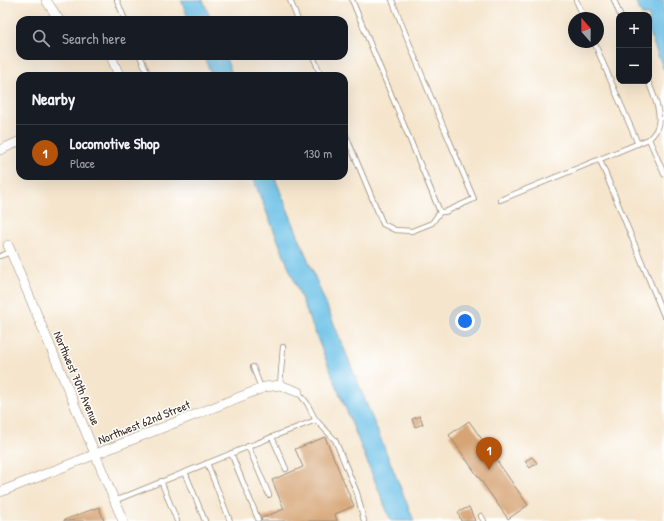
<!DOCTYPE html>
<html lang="en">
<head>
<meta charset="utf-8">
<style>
	body { margin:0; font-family:"Patrick Hand",sans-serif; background:#242831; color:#f1f3f6 }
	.controls { position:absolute; right:12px; top:12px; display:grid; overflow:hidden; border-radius:8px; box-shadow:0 4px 16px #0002 }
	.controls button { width:36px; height:36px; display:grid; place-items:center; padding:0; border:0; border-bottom:1px solid #363941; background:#171b24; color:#f1f3f6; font:20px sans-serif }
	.compass { position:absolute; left:568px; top:12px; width:36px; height:36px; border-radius:50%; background:#171b24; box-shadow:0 4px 16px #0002; rotate:339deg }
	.you { position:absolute; left:465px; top:321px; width:14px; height:14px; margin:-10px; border:3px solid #fff; border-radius:50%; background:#1a73e8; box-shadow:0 0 0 6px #1a73e833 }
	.badge { display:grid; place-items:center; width:26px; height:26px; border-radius:50%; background:#b45309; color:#fff; font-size:13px; font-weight:700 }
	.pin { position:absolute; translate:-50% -33px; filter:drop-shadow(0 1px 2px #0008) }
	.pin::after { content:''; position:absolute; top:21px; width:14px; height:12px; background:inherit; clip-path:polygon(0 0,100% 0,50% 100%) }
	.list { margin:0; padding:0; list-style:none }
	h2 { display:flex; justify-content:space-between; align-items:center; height:52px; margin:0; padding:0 16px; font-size:17px }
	h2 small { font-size:13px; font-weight:400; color:#9ea1a6 }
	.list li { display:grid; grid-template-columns:26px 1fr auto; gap:12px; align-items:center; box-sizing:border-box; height:56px; padding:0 16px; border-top:1px solid #363941 }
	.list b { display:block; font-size:15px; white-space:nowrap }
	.list p { margin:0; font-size:13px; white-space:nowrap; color:#9ea1a6 }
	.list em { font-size:13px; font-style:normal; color:#9ea1a6 }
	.icon { flex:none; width:22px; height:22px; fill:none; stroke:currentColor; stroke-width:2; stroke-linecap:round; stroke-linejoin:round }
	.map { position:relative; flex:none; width:664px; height:521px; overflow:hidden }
	.search { position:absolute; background:#171b24; box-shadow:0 4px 16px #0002; left:16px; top:16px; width:332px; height:44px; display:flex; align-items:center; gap:10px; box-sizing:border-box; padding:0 14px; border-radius:12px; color:#9ea1a6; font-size:15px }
	.panel { position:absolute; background:#171b24; box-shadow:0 4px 16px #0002; left:16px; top:72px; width:332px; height:108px; border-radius:12px }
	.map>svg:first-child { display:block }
	.water { fill:#69c0e6; stroke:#527582 }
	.building { fill:#d6a474 }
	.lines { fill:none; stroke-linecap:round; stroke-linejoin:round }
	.service-casing { stroke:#988875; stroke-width:6 }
	.minor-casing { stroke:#988875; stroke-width:10 }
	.service { stroke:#fff; stroke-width:4.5 }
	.minor { stroke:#fff; stroke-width:9 }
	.labels { text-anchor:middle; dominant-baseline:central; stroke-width:3; stroke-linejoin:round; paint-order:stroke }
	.street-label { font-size:12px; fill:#3b2a1e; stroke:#fff }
</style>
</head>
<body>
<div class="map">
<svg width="664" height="521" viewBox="0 0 664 521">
	<rect width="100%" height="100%" fill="#fff"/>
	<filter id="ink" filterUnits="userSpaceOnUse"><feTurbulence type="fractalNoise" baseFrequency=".025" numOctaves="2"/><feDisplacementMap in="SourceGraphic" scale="8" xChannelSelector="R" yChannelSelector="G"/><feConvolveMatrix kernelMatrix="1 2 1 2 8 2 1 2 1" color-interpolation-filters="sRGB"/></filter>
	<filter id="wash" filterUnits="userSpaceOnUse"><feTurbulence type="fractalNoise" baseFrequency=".012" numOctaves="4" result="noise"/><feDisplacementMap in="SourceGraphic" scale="16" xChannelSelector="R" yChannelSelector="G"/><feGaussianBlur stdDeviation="0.9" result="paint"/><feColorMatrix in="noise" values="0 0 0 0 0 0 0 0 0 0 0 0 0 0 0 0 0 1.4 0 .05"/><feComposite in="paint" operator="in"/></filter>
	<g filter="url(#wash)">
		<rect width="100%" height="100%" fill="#f5e5cc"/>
		<!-- water -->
		<g class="water">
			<path d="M181,0H203L211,20H189Z"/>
			<path d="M635,0H664V70L649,33V15H642Z"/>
			<path d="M204,56H225L233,76H212Z"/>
			<path d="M252,176H274L414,521H391Z"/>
		</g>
		<g id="blocks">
			<!-- building -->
			<g class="building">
				<path d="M420,416L423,424L415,427L412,419Z"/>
				<path d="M469,421L528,505L508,519L449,435Z"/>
				<path d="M325,437L354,506L335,514L337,521H261L262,518L284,509L272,480L303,467L295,449Z"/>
				<path d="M532,457L537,463L530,468L525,461Z"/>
				<path d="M99,507L104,521H64V520Z"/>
				<path d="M469,507L475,521H461L458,512Z"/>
			</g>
		</g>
	</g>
	<g filter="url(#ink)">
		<use href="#blocks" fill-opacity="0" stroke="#988875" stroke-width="1"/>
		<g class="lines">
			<!-- service casing -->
			<g class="service-casing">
				<g id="service">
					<path d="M117,0L125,20"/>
					<path d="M290,0L298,20"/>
					<path d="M392,0L428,90L474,199L445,212H440"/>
					<path d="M576,0L584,18"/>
					<path d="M614,0L620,15"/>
					<path d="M594,42L638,144"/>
					<path d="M140,56L149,76"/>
					<path d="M313,56L321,76"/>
					<path d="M344,131L383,224L395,230L412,231L432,223L440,212L352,0"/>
					<path d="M649,139L664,174"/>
					<path d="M600,160L664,316"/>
					<path d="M500,200L649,139C652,136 656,132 657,128C663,114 653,94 648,81"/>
					<path d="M0,256L11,252"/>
					<path d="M253,367L261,388"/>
					<path d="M280,385L283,347"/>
					<path d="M298,392L307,403L313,415L316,420L335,440L357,493L364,521"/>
					<path d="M272,437L316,420"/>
					<path d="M248,446L269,495"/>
					<path d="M231,453L258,519"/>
					<path d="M207,463L230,521"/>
					<path d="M185,472L205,521"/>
					<path d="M161,481L177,521"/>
					<path d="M114,501L272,437L286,469"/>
					<path d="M481,516L484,521"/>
				</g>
			</g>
			<!-- minor casing -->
			<g class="minor-casing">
				<g id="minor">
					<path d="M46,0L59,20"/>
					<path d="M111,56L118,73V76"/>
					<path d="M0,150L20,141"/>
					<path d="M8,245L123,521"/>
					<path d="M0,492L265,387L280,385L298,392"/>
				</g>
			</g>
			<!-- service -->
			<use href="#service" class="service"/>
			<!-- minor -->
			<use href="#minor" class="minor"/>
		</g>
	</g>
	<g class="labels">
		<!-- street labels -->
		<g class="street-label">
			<text transform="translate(77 378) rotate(67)">Northwest 70th Avenue</text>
			<text transform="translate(144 422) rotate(-22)">Northwest 62nd Street</text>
		</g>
	</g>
</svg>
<div class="controls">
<button>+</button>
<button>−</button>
</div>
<svg class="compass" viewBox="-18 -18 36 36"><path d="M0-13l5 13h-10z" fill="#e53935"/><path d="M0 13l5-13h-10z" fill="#9ea1a6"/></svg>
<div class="you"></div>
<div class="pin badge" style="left:489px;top:470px">1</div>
<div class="search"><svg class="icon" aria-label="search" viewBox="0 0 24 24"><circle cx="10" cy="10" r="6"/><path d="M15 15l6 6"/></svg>Search here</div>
<section class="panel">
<h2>Nearby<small></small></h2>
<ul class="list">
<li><span class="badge">1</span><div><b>Locomotive Shop</b><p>Place</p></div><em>130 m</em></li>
</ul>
</section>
</div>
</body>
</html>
